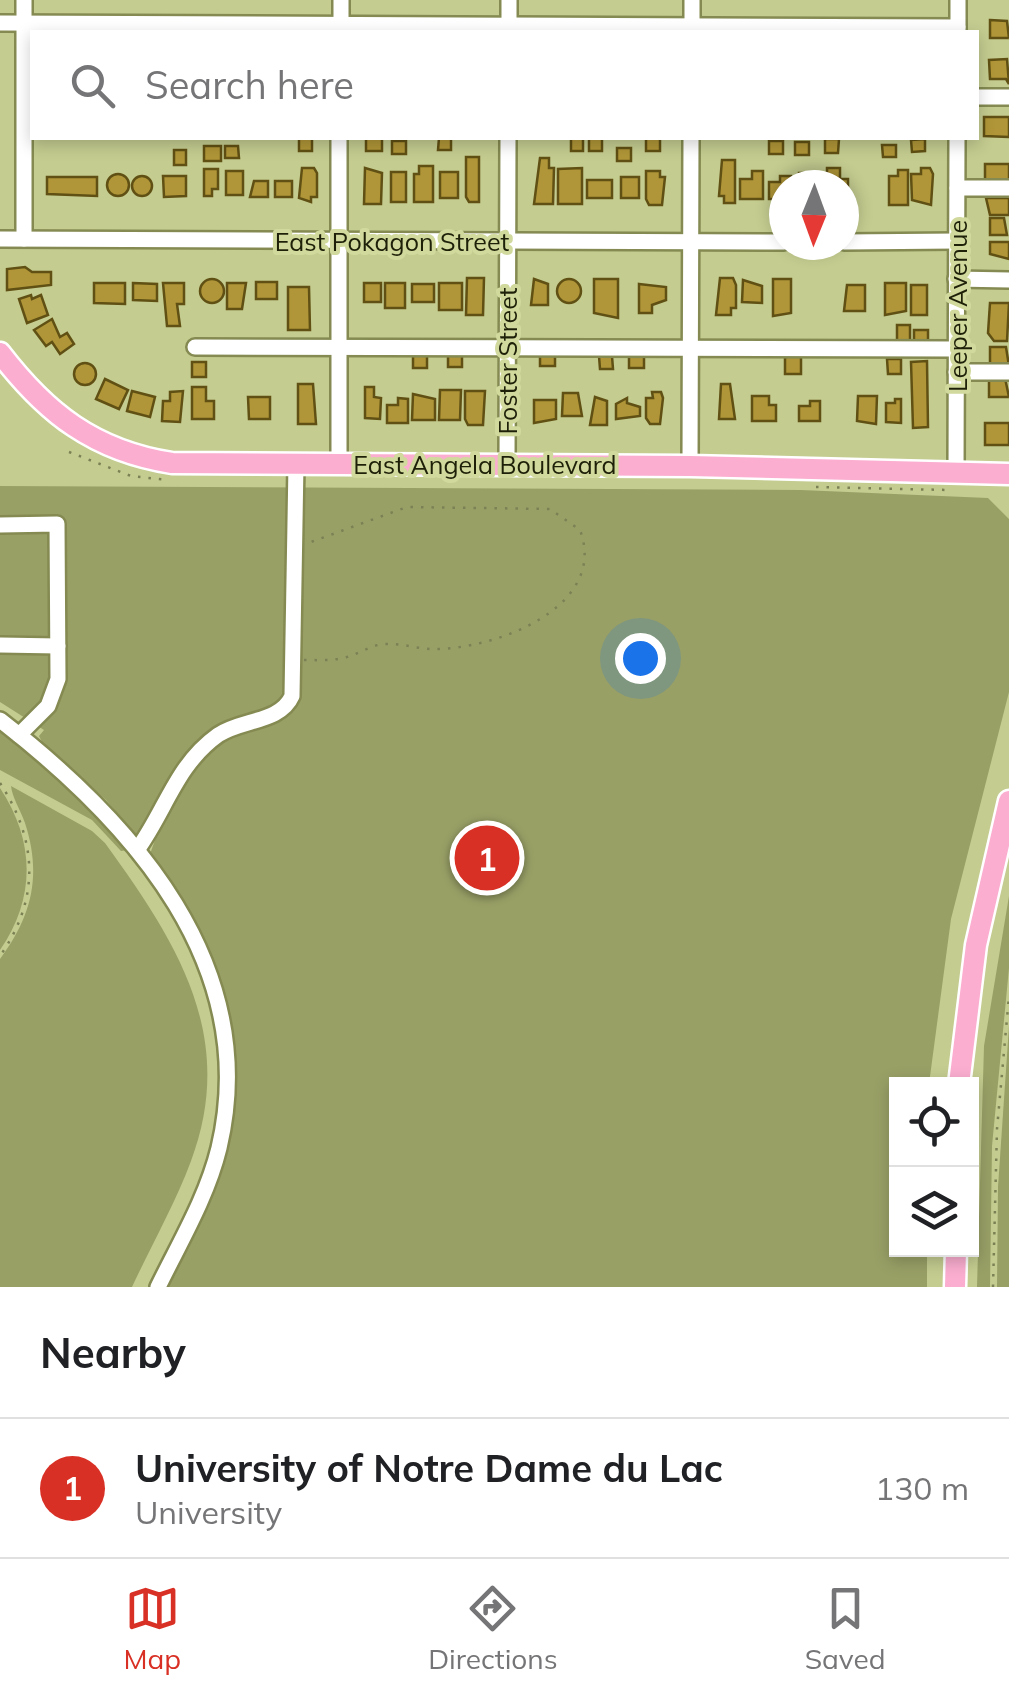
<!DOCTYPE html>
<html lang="en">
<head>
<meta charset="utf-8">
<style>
	body { margin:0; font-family:Mulish,sans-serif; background:#f6f6f6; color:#202124 }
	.controls { position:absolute; right:30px; bottom:30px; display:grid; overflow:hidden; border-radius:0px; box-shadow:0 5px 15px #0003 }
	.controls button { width:90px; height:90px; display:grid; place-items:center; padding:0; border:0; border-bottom:2px solid #e0e0e0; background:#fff; color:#202124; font:50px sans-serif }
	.compass { position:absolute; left:769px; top:170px; width:90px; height:90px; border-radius:50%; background:#fff; box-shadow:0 5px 15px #0003; rotate:181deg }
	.you { position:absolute; left:640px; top:658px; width:35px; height:35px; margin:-25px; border:8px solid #fff; border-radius:50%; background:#1a73e8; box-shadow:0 0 0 15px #1a73e833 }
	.badge { display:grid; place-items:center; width:65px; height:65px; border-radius:50%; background:#d93025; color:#fff; font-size:32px; font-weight:700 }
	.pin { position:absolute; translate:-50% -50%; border:5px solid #fff; box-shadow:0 2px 10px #0006 }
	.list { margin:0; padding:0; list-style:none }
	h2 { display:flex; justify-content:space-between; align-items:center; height:130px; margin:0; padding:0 40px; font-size:42px }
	h2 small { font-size:32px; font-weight:400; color:#757577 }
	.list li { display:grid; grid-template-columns:65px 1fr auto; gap:30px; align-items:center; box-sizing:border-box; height:140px; padding:0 40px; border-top:2px solid #e0e0e0 }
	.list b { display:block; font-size:38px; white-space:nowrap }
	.list p { margin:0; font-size:32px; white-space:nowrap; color:#757577 }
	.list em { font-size:32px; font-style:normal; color:#757577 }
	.icon { flex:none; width:55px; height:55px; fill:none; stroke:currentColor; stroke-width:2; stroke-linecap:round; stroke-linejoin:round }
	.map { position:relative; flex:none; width:1009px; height:1287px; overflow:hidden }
	.search { position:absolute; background:#fff; box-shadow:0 5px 15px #0003; left:30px; right:30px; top:30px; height:110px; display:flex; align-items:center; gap:25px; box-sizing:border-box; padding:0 35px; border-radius:0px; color:#757577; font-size:38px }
	.sheet { height:270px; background:#fff }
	nav { display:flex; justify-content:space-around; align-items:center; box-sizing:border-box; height:140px; border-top:2px solid #e0e0e0; background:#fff; font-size:28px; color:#757577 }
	nav a { display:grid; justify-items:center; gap:5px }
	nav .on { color:#d93025 }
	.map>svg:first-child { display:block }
	.green { fill:#99a066 }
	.building { fill:#b09638; stroke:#605013; stroke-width:2.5 }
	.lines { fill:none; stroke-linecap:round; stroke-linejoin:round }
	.minor-casing { stroke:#848a51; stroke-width:20 }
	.major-casing { stroke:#fff; stroke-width:25 }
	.path { stroke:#7c8155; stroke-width:2.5; stroke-dasharray:2.5 8; stroke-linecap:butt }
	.minor { stroke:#fff; stroke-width:15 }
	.major { stroke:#fbaed0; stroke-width:20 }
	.labels { text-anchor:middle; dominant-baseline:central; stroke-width:8; stroke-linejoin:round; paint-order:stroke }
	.street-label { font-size:25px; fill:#1e2008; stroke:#d1d99d }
</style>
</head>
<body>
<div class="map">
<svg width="1009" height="1287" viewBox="0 0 1009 1287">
	<rect width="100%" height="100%" fill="#c4cc90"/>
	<!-- green -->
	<g class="green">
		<path d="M0,486L801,490L988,498L1009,519V692L951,919L929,1084H896V1250H927V1287H168C187,1246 212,1205 224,1161C258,1040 219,952 150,854L155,840L146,830L136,836L106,800L43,744L39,736L44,730L0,702Z"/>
		<path d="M0,730L90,807L128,850L121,851L92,820L0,770Z"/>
		<path d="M11,786L92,831L105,843C176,941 238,1036 191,1161C175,1204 151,1246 132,1287H0V959C32,916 42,875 25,823C21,811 12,797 11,786Z"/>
		<path d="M0,788C35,841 36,898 0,950Z"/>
		<path d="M1009,896V968L992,1146L990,1287H977L984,1046Z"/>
		<path d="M1009,1026V1287H997L998,1187Z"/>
	</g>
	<!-- building -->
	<g class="building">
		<path d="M990,20L1007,21L1009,38H990Z"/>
		<path d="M1007,59L1009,84L1006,79H990L989,60Z"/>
		<path d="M984,117H1009V137L984,136Z"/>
		<rect x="299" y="138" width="13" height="13"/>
		<rect x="366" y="138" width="16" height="13"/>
		<path d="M439,138H451V150H438Z"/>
		<rect x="571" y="138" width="12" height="13"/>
		<rect x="589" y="138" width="13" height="13"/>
		<rect x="646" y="138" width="14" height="13"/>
		<path d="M825,139H839L838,153H825Z"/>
		<path d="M925,139V151L912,152L911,140Z"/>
		<rect x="392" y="141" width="14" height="13"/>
		<rect x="769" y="141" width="14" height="13"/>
		<rect x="795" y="142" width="14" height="13"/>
		<path d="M882,145H896V157H883Z"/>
		<rect x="204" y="146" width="17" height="15"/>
		<path d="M225,146H238L239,158H225Z"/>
		<rect x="617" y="148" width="14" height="13"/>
		<rect x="174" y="150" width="12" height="15"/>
		<path d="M466,157H479V202H469L466,197Z"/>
		<path d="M540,158H549V168H554L553,204H534Z"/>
		<path d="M722,160H735V203H724V196H719Z"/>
		<rect x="985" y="164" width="24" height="19"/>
		<path d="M419,166H433V202H414V174H419Z"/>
		<path d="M302,168H314L317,173V197H311V202L299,198Z"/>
		<path d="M365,168L382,173L381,204H364Z"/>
		<path d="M582,168V204H558V169Z"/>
		<path d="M827,168H840V179H848V199H844V185H827Z"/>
		<path d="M921,168H930L933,174L931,205L912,200L911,174H921Z"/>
		<path d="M204,169H218V189H212V196H204Z"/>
		<path d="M898,170H908V205H889V176H898Z"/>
		<rect x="226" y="171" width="17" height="24"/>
		<path d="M646,171H660V177H665L662,205H649L646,199Z"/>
		<path d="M752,171H763V199H740V179H752Z"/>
		<rect x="391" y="172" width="15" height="30"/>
		<rect x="440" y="172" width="18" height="26"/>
		<rect x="799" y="173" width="21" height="12"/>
		<circle cx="118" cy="185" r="11"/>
		<circle cx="142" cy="186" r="10"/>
		<path d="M163,176H186V196L164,197Z"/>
		<path d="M780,176H791V185H784V199H769V182H780Z"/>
		<path d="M47,177H97V196L47,194Z"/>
		<rect x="621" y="177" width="18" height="21"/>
		<rect x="587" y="180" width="25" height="18"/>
		<path d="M254,181H268V197H250Z"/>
		<rect x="275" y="181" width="17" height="16"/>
		<path d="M986,198H1009V215H990Z"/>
		<path d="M990,218H1004L1007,235H990Z"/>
		<path d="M990,242H1009V259L990,254Z"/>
		<path d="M25,267L32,272H51V285L7,290V269Z"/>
		<path d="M467,278H484L483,315H466Z"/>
		<path d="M720,278H733L736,285V308H731V315H716Z"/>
		<path d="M534,279L548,284V305H531Z"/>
		<path d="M594,279H618V318L594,313Z"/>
		<path d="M773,279H791V313L773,316Z"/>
		<circle cx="212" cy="291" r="12"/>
		<circle cx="569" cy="291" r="12"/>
		<path d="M743,280L762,286V303L742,302Z"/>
		<rect x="256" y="282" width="21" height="17"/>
		<path d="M94,283H125V304L94,303Z"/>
		<path d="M133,283L157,284V301L133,300Z"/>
		<path d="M163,283H184V304H177L180,326H167Z"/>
		<path d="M227,283H246L242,309H227Z"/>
		<rect x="364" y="283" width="17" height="19"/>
		<rect x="385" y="283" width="20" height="25"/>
		<rect x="439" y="283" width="23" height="27"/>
		<path d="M885,283H906V311L885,315Z"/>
		<rect x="412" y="284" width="22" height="18"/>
		<path d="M639,284L666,287V300L652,305V313H639Z"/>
		<path d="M847,285H865V311H844Z"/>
		<rect x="911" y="285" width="16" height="30"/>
		<path d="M288,287H309L310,330H288Z"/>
		<path d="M31,295L32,299L41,295L48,315L27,323L19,299Z"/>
		<path d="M990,303H1009L1007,341H994L988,333Z"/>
		<path d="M52,319L60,337L67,333L74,344L60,354L52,342L46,346L34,330Z"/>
		<rect x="897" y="325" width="13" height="17"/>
		<rect x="914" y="330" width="14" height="15"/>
		<path d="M990,347H1006L1009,366H990Z"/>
		<rect x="413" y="352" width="14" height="16"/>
		<rect x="448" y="353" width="14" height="14"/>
		<rect x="540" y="353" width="15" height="13"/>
		<rect x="629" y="353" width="15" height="15"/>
		<path d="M599,356H612L613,369H600Z"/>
		<path d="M801,356V374H785V357Z"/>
		<path d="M887,359H901V374H888Z"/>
		<path d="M927,361L928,427L913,428L911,362Z"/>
		<rect x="192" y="362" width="14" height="15"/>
		<circle cx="85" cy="374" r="11"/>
		<path d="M989,378H1005L1009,397H989Z"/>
		<path d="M105,379L128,390L119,409L96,399Z"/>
		<path d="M298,384H313L316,424H298Z"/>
		<path d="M721,384H730L735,419H719Z"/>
		<path d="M192,387H206V401H214V419H192Z"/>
		<path d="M365,387H374V397L381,398L380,419L365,418Z"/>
		<path d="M440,390H461L460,420H439Z"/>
		<path d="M132,391L155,397L150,417L127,411Z"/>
		<path d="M183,391L180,422L162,421L163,401H170V392Z"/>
		<path d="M465,391H485L483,425H468L465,419Z"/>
		<path d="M652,392H661L663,398L660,424H650L646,418V398H653Z"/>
		<path d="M563,393H578L582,416H562Z"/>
		<path d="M413,394L435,399V420H412Z"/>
		<path d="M752,396H769V405H776V421H752Z"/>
		<path d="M858,396H877L876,424L857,421Z"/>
		<path d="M248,397H270V419H249Z"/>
		<path d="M595,397L607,401V425H590Z"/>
		<path d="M398,398L408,399V423H387V405H398Z"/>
		<path d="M627,398V403L640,407V416L616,419V404Z"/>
		<path d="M895,399H901V423L886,422V403H895Z"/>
		<path d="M534,400H556V419L534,423Z"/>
		<path d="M810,401H820V421H799V406H810Z"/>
		<rect x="985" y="423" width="24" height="22"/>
	</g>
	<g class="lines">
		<!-- minor casing -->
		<g class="minor-casing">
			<g id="minor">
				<path d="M24,0V239"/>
				<path d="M692,0V32"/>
				<path d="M958,0V32"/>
				<path d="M0,23L958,27"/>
				<path d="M341,31V0"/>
				<path d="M509,31V0"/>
				<path d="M976,97H1009"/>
				<path d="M957,188H1009"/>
				<path d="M0,239L784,242"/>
				<path d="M844,242L957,241"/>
				<path d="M956,279L1009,280"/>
				<path d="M195,347L956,349"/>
				<path d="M956,372H1009"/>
				<path d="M339,464V138"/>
				<path d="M507,464L508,138"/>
				<path d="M690,466L691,138"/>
				<path d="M956,474L957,138"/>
				<path d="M0,525L57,524L58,679L48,706L19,735"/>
				<path d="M0,645L58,646"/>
				<path d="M0,720C133,823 262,966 219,1148C207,1197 180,1242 158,1287"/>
				<path d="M137,850C166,810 176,765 218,735C241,719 280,723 292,696L296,464"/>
			</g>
		</g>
		<!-- major casing -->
		<g class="major-casing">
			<g id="major">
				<path d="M0,353C46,413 94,451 172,463L690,466L1009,474"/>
				<path d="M959,1084L976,945L1009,801"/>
				<path d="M955,1287L956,1250"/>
			</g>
		</g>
		<!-- path -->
		<g class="path">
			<path d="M69,452L131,476L168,480"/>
			<path d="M816,487L948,490"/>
			<path d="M304,660C317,660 330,661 343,658C358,655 371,644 386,644C402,643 417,649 432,649C495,650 609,607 580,530L550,509L407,507L311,542"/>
			<path d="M0,783C38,841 40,899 0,956"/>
			<path d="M993,1287L997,1129L1009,996"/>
		</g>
		<!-- minor -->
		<use href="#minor" class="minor"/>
		<!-- major -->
		<use href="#major" class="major"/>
	</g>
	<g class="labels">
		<!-- street labels -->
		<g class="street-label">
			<text x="392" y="241">East Pokagon Street</text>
			<text transform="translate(957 306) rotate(-90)">Leeper Avenue</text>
			<text transform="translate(507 361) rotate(-90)">Foster Street</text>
			<text x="485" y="464">East Angela Boulevard</text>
		</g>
	</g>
</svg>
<div class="controls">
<button><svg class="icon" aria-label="locate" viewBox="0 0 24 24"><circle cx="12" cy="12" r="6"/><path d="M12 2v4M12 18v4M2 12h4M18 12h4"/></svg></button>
<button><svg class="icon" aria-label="layers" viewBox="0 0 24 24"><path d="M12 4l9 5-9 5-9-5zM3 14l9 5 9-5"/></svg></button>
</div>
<svg class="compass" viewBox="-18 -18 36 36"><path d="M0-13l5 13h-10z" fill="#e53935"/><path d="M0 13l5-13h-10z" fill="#757577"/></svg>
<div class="you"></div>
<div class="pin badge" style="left:487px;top:858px">1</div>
<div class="search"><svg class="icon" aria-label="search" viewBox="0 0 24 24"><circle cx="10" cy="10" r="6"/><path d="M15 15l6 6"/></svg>Search here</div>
</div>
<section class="sheet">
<h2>Nearby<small></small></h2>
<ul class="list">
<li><span class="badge">1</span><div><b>University of Notre Dame du Lac</b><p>University</p></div><em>130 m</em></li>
</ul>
</section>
<nav>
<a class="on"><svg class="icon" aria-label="map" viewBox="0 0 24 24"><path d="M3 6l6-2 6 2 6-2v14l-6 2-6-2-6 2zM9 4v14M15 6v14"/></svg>Map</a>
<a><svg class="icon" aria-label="directions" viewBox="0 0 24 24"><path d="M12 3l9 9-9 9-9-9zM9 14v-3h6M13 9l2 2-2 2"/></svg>Directions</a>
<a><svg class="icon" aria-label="saved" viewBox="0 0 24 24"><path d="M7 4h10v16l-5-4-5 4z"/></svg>Saved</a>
</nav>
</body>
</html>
